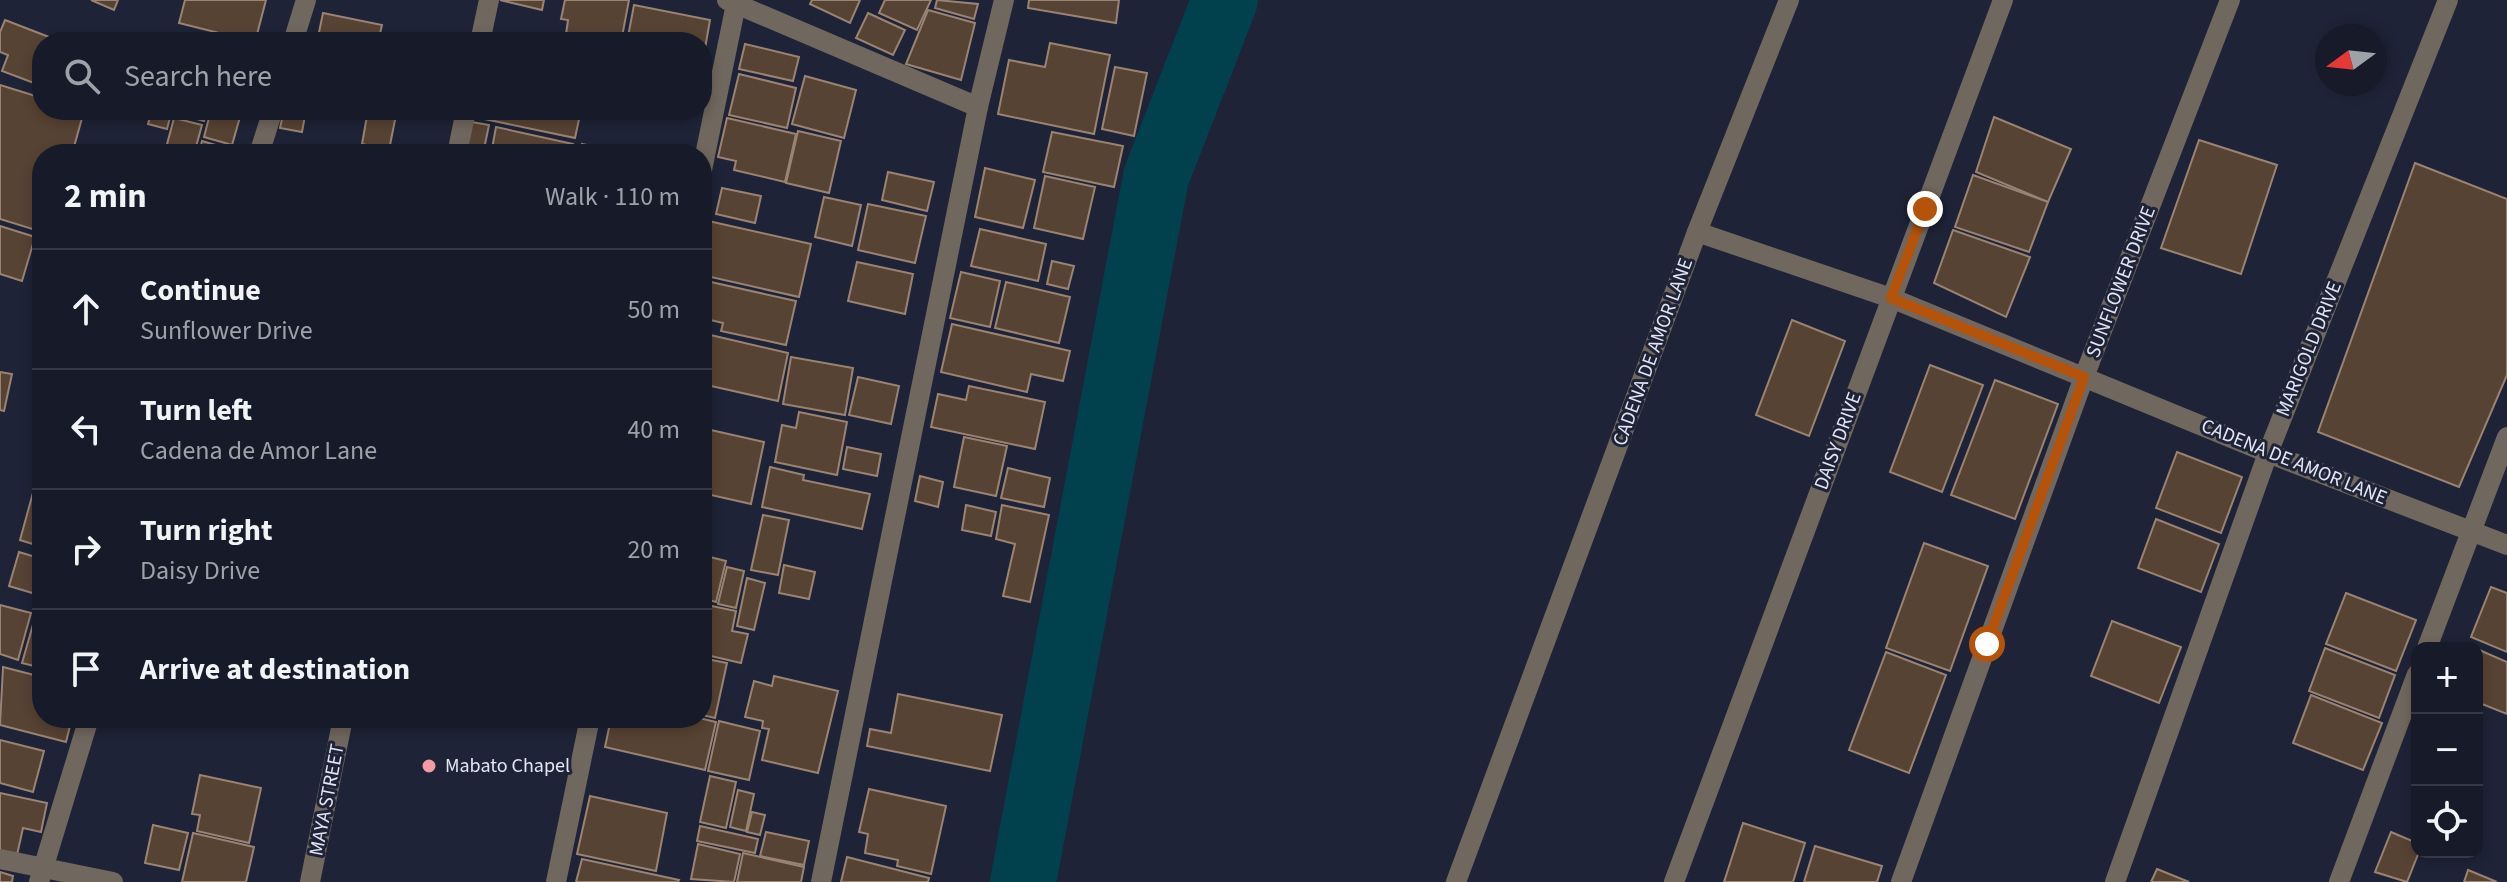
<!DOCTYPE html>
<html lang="en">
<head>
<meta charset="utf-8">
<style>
	body { margin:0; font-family:"Source Sans 3",sans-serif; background:#1f2331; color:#f1f3f6 }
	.controls { position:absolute; right:24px; bottom:24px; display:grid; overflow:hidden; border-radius:16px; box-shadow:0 4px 12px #0003 }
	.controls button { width:72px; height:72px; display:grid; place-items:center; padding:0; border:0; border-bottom:2px solid #353846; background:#161a29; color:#f1f3f6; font:40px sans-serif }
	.compass { position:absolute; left:2315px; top:24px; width:72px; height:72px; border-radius:50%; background:#161a29; box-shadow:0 4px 12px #0003; rotate:255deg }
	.stop { position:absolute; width:24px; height:24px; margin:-18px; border:6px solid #b45309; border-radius:50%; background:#fff }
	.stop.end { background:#b45309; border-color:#fff; box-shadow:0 2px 8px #0008 }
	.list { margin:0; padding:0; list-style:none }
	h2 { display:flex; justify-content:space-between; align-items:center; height:104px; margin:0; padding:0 32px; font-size:34px }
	h2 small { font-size:26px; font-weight:400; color:#9ea1a8 }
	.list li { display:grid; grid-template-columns:52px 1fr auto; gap:24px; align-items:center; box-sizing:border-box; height:120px; padding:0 32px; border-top:2px solid #353846 }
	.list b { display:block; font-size:30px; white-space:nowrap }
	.list p { margin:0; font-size:26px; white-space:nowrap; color:#9ea1a8 }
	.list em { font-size:26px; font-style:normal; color:#9ea1a8 }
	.icon { flex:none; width:44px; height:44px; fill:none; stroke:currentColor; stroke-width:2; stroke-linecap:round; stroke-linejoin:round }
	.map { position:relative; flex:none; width:2507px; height:882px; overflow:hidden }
	.search { position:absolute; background:#161a29; box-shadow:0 4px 12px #0003; left:32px; top:32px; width:680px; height:88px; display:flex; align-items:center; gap:20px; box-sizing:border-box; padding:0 28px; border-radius:32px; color:#9ea1a8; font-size:30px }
	.panel { position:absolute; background:#161a29; box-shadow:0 4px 12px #0003; left:32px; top:144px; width:680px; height:584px; border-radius:32px }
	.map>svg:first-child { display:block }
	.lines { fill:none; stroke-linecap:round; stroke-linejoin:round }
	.river { stroke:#00414d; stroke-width:66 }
	.building { fill:#574333; stroke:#9a8372; stroke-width:2 }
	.minor { stroke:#70675e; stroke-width:20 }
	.route { stroke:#b45309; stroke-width:10 }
	.poi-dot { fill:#f49aa4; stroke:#1e2337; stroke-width:3 }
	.labels { text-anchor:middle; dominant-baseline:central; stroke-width:6; stroke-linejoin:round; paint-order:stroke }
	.street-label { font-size:20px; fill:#e2e6f4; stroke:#1e2337 }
	.poi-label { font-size:20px; fill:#e2e6f4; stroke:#1e2337; text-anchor:start }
</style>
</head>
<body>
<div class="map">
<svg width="2507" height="882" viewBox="0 0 2507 882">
	<rect width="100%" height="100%" fill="#1e2337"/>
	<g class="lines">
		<!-- river -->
		<path class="river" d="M1023,882L1156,177L1225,0"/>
	</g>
	<!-- building -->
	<g class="building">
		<path d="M91,0H118L114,10Z"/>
		<path d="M185,0H266L255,42L179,23Z"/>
		<path d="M500,0H544L542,10Z"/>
		<path d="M565,0H629L621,42L566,34L568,20L561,19Z"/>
		<path d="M812,0H860L850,23L810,4Z"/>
		<path d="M885,0H931L917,30L879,13Z"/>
		<path d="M937,0L978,4L974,19L935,8Z"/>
		<path d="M1029,0H1119L1116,23L1028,8Z"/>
		<path d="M634,5L710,20L703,60L702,42H627Z"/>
		<path d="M928,10L975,23L961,80L906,64Z"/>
		<path d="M323,13L382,25L378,42H317Z"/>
		<path d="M868,13L905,30L893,55L856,38Z"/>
		<path d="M5,20L62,42H42V86L2,71L8,55L0,52V32Z"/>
		<path d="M1050,43L1110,55L1094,134L998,114L1009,60L1045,67Z"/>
		<path d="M745,44L799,57L793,81L739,69Z"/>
		<path d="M1115,67L1147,73L1134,136L1102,129Z"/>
		<path d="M739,74L796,88L787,128L729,115Z"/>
		<path d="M805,76L856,90L844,138L792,124Z"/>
		<path d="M0,85L42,98V110L84,111L72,154H42V232L0,219Z"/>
		<path d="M152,110H172L167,129L148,124Z"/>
		<path d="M176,110H207L204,121L176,113Z"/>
		<path d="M211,110H242L232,145L204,137Z"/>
		<path d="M284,110H306L302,132L280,128Z"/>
		<path d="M368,110H397L389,150L362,144Z"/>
		<path d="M471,110H581L575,138L470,116Z"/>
		<path d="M1994,117L2071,149L2048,202L1976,172Z"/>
		<path d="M174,118L202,125L194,154L166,148Z"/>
		<path d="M727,118L796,134L785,182L734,170L736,161L718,157Z"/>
		<path d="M466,121L489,125L483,154H459Z"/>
		<path d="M496,127L573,144L571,154H491Z"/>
		<path d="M798,131L841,141L829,193L786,183Z"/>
		<path d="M1052,132L1123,146L1114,187L1043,172Z"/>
		<path d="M2199,140L2277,165L2241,274L2161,248Z"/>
		<path d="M202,141L229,149L227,154H199Z"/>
		<path d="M582,144L633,154H580Z"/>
		<path d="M2415,163L2507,199V375L2459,487L2318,432Z"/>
		<path d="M985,168L1035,180L1023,228L975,217Z"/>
		<path d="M888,172L934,182L927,211L882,200Z"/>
		<path d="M1973,175L2048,202L2029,252L1955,227Z"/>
		<path d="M1045,176L1095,187L1083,239L1034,228Z"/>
		<path d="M722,188L761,196L755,223L716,214Z"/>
		<path d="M824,197L861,205L852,246L815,237Z"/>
		<path d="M868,204L926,216L915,263L858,250Z"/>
		<path d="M704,220L811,244L799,297L702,275Z"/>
		<path d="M0,226L35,237L22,281L0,274Z"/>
		<path d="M980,229L1046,244L1038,281L971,266Z"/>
		<path d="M1953,230L2030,257L2006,317L1934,283Z"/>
		<path d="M1052,261L1074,266L1068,289L1047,284Z"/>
		<path d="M857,262L913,274L905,314L848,301Z"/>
		<path d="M961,272L1000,281L990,327L950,318Z"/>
		<path d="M702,280L796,301L786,345L721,331L723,323L702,318Z"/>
		<path d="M1006,282L1070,297L1059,343L995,328Z"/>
		<path d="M1792,320L1845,341L1809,436L1756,415Z"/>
		<path d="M952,324L1070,351L1063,381L1031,374L1027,392L941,372Z"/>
		<path d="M702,333L788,353L778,401L702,384Z"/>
		<path d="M791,357L853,368L845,415L783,404Z"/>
		<path d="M1930,365L1983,385L1942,492L1890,472Z"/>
		<path d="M0,372L12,374L4,411L0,410Z"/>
		<path d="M858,377L899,386L891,424L849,415Z"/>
		<path d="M1995,380L2058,404L2015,519L1951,495Z"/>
		<path d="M969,386L1045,402L1035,449L931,427L938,394L966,400Z"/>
		<path d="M799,412L847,422L837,475L775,462L782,425L796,428Z"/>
		<path d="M702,428L764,442L751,504L702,493Z"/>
		<path d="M964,437L1007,446L996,496L954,487Z"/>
		<path d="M847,447L881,454L877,476L843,469Z"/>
		<path d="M2177,452L2242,477L2221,533L2156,508Z"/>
		<path d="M770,467L804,475L803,480L870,494L862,529L762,507Z"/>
		<path d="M1008,468L1050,478L1044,507L1001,498Z"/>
		<path d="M920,476L943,482L938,507L915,501Z"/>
		<path d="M34,489L42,492V547L20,540Z"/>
		<path d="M966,505L996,512L991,536L962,530Z"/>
		<path d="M1002,505L1049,515L1030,602L1003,596L1015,544L996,539Z"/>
		<path d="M763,515L789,520L778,575L751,570Z"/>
		<path d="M2156,519L2219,544L2201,592L2138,568Z"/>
		<path d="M1924,543L1988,566L1950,671L1886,648Z"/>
		<path d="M19,552L42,559V596L9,586Z"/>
		<path d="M702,555L726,561L716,602L702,598Z"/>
		<path d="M784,565L815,572L809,599L779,593Z"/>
		<path d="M727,567L744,571L736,608L718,604Z"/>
		<path d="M747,578L765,583L754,630L737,626Z"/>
		<path d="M2491,587L2507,593V652L2471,637Z"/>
		<path d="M2346,593L2416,620L2396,671L2326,644Z"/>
		<path d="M702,604L736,611L732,631L748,634L741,663L702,654Z"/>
		<path d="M0,605L31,613L18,660L0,654Z"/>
		<path d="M36,614L42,616V668L22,663Z"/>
		<path d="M2112,621L2181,647L2159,703L2091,676Z"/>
		<path d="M2325,648L2395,675L2379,718L2309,691Z"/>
		<path d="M2477,649L2507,662V714L2477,702Z"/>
		<path d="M1886,652L1946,675L1909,773L1849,750Z"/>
		<path d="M702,658L727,663L715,718L702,715Z"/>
		<path d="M3,667L42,677V718H72L66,742L0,725Z"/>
		<path d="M774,676L838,691L818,773L762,760L769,729L762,728L763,721L745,717L754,681L772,686Z"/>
		<path d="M898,694L1002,715L990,771L867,746L870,729L891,733Z"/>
		<path d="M2311,695L2382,723L2363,770L2293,743Z"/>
		<path d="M628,718H699L716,722L705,770L605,747L610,723L626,727Z"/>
		<path d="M719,721L760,731L749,780L708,771Z"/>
		<path d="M0,740L44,751L33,792L0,783Z"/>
		<path d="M200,775L261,788L249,843L197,831L200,815L192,814Z"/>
		<path d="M710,776L736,782L726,828L700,822Z"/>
		<path d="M869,789L946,806L931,874L897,866L898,860L865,853L868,834L859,832Z"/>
		<path d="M738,790L754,794L746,831L730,827Z"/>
		<path d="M0,793L47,803L41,832L23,828L17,855L0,852Z"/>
		<path d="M590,796L667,813L656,871L577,854Z"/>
		<path d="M752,812L765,815L760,835L747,832Z"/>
		<path d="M1743,823L1805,843L1793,882H1724Z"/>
		<path d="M153,825L188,833L179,870L145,863Z"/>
		<path d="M700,826L758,839L755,853L697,841Z"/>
		<path d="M766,832L809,841L804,865L760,856Z"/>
		<path d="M2391,832L2417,843L2419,852L2407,882L2375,872Z"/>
		<path d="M193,833L254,847L246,882H182Z"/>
		<path d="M698,844L740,854L734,882L691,879Z"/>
		<path d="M1815,846L1882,866L1877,882H1804Z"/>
		<path d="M743,853L804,867L801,882H737Z"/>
		<path d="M847,857L929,878L928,882H841Z"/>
		<path d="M582,859L679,880L678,882H576Z"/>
		<path d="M2157,869L2189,882H2151Z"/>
		<path d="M2468,870L2497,882H2464Z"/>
		<path d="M0,872L13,876L12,882H0Z"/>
	</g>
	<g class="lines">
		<!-- minor -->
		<g class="minor">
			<path d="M727,0L978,107"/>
			<path d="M293,42L306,0"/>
			<path d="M480,42L489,0"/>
			<path d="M259,154L273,110"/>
			<path d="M457,154L466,110"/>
			<path d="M702,170L736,4"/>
			<path d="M1697,232L1891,298L2268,453L2507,545"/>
			<path d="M2427,648L2507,437"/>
			<path d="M0,859L113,882"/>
			<path d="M39,882L89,718"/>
			<path d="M310,882L343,718"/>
			<path d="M556,882L590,718"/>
			<path d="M821,882L978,107L1004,0"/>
			<path d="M1456,882L1697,232L1789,0"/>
			<path d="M1674,882L2003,0"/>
			<path d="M1901,882L2084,377L2230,0"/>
			<path d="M2115,882L2268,453L2448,0"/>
			<path d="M2339,882L2417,674"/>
		</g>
	</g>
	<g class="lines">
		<!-- route -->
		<path class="route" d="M1925,209L1891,298L2084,377L1987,644"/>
	</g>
	<!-- markers -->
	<circle class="poi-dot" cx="429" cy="766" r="8"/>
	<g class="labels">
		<!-- street labels -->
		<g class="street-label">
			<text transform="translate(2121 282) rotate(-69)">SUNFLOWER DRIVE</text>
			<text transform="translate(2309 349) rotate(-68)">MARIGOLD DRIVE</text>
			<text transform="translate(1653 352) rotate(-70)">CADENA DE AMOR LANE</text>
			<text transform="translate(1838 441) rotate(-70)">DAISY DRIVE</text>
			<text transform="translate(2294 462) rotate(22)">CADENA DE AMOR LANE</text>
			<text transform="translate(327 800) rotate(-79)">MAYA STREET</text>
		</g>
		<!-- poi labels -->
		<g class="poi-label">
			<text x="445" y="766">Mabato Chapel</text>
		</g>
	</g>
</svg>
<div class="controls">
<button>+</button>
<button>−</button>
<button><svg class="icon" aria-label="locate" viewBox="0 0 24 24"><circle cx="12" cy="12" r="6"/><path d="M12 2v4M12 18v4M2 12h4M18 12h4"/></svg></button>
</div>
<svg class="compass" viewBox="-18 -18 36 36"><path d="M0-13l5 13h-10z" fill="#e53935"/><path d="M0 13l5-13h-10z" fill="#9ea1a8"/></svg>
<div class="stop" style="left:1987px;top:644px"></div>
<div class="stop end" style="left:1925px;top:209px"></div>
<div class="search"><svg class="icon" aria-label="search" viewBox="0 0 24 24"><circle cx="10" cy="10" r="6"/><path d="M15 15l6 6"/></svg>Search here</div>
<section class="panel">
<h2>2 min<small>Walk · 110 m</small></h2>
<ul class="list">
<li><svg class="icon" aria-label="ahead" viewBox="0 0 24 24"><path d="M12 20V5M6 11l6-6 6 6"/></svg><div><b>Continue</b><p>Sunflower Drive</p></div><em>50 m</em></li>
<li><svg class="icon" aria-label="left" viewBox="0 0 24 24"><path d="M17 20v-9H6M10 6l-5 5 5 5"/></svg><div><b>Turn left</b><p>Cadena de Amor Lane</p></div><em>40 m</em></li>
<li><svg class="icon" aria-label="right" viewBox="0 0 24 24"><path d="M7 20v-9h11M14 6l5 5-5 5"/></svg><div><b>Turn right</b><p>Daisy Drive</p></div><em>20 m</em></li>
<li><svg class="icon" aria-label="arrive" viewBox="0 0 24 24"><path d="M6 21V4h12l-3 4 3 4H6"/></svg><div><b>Arrive at destination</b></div></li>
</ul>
</section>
</div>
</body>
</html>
